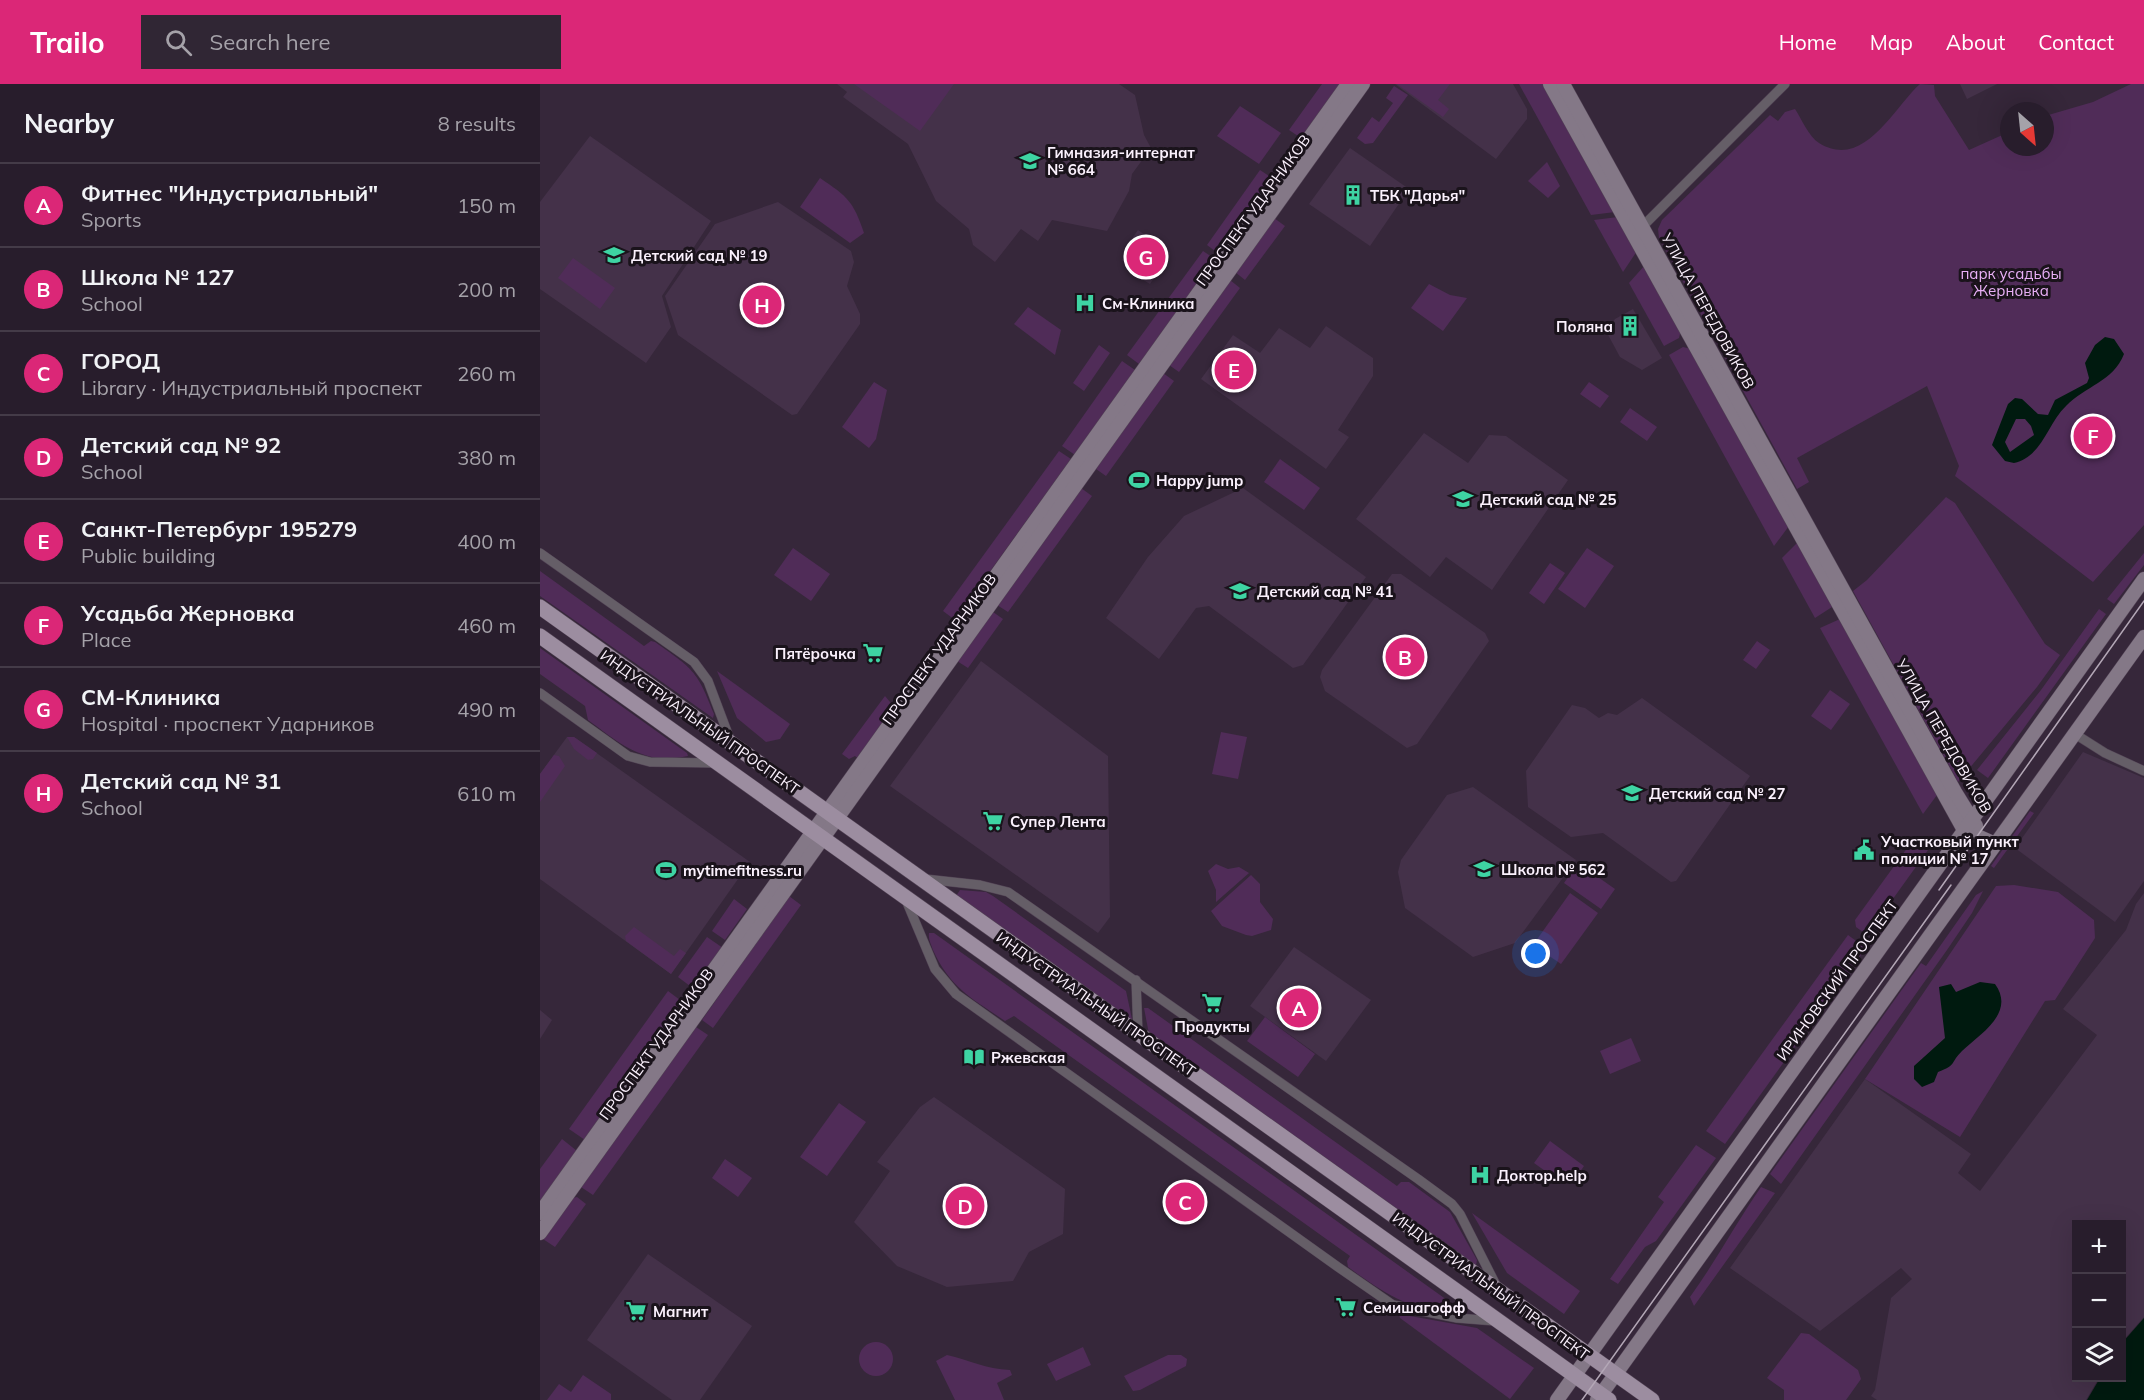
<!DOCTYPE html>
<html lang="en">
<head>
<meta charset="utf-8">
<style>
	body { margin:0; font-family:Mulish,sans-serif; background:#302634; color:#f1f3f6 }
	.controls { position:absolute; right:18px; bottom:18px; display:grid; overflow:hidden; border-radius:0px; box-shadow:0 6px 24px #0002 }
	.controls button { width:54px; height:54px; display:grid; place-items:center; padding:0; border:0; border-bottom:2px solid #443b48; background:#281d2c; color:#f1f3f6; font:30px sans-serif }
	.compass { position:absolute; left:1460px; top:18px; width:54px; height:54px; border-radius:50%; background:#281d2c; box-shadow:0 6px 24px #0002; rotate:153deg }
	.you { position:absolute; left:996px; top:870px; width:21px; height:21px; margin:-15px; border:4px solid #fff; border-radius:50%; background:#1a73e8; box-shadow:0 0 0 9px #1a73e833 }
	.badge { display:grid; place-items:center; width:39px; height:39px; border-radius:50%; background:#db2777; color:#fff; font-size:20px; font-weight:700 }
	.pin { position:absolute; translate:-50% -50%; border:3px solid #fff; box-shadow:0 2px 6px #0006 }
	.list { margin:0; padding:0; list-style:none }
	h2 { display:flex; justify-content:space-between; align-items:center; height:78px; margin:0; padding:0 24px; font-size:26px }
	h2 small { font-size:20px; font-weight:400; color:#a5a2a9 }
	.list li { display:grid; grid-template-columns:39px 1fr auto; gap:18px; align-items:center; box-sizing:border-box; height:84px; padding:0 24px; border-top:2px solid #443b48 }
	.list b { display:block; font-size:22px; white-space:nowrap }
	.list p { margin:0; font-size:20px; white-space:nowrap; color:#a5a2a9 }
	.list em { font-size:20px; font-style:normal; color:#a5a2a9 }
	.icon { flex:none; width:33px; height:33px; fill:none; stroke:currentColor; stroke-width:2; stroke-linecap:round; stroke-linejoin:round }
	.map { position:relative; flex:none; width:1604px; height:1316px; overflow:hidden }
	header { display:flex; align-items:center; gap:36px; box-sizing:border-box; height:84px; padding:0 30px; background:#db2777; color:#fff }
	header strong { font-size:28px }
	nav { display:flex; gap:33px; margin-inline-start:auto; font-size:21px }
	.search { width:420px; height:54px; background:#302634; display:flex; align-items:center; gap:15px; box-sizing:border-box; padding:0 21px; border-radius:0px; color:#a5a2a9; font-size:22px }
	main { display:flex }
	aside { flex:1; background:#281d2c }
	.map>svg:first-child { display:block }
	.built { fill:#443149 }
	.green { fill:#502c58 }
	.water { fill:#001a0f; fill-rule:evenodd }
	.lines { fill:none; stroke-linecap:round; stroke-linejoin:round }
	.street-casing { stroke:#524355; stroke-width:10 }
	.secondary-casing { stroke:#524355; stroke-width:15 }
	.primary-casing { stroke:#524355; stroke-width:16 }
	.street { stroke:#655e67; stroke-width:9 }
	.secondary { stroke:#847887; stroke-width:14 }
	.primary { stroke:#9c8da0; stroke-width:15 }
	.tram { stroke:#b3a7b6; stroke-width:1.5 }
	.labels { text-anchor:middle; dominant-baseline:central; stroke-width:6; stroke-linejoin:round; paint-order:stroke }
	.poi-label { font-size:15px; font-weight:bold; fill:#fbf1fd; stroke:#1a131b; text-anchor:start }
	.street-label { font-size:15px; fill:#fbf1fd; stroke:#1a131b }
	.park-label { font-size:15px; fill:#e9b0f7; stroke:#1a131b }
</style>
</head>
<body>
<header>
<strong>Trailo</strong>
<div class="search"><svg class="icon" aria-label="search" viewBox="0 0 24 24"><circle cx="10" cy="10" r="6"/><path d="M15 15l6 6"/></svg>Search here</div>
<nav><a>Home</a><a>Map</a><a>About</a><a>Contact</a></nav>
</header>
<main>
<aside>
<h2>Nearby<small>8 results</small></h2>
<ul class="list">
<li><span class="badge">A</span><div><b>Фитнес &quot;Индустриальный&quot;</b><p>Sports</p></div><em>150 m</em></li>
<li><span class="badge">B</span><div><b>Школа № 127</b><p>School</p></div><em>200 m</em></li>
<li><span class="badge">C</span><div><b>ГОРОД</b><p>Library · Индустриальный проспект</p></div><em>260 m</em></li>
<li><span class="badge">D</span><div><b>Детский сад № 92</b><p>School</p></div><em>380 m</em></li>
<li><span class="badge">E</span><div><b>Санкт-Петербург 195279</b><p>Public building</p></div><em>400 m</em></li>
<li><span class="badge">F</span><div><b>Усадьба Жерновка</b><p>Place</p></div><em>460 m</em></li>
<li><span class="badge">G</span><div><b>СМ-Клиника</b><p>Hospital · проспект Ударников</p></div><em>490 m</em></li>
<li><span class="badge">H</span><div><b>Детский сад № 31</b><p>School</p></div><em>610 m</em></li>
</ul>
</aside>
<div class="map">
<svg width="1604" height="1316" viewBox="0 0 1604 1316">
	<rect width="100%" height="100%" fill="#36273a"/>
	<!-- built -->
	<g class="built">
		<path d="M297,0H579L595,11L604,51L611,64L592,90L589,107L567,147L512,136L498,157L481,145L455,178L433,161L429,145L396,117L368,60L303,13L307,8Z"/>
		<path d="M855,0H973L987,25V35L956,75Z"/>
		<path d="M1420,0H1457L1427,15Z"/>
		<path d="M50,52L171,137L122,212L131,243L106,279L0,205V118Z"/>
		<path d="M810,64L869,105L830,162L769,120Z"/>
		<path d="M238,118L311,167L314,178L307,202L320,230V240L257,330L252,331L138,251L125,212L175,140Z"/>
		<path d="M598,146L630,169L610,200L595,191L598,187L582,176L589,165L586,163Z"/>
		<path d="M1093,225L1122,274L1102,286L1080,273L1066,247L1075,235Z"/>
		<path d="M786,242L833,274V292L798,346L809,353L786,385L661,295L693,251L720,269L739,244L770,264Z"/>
		<path d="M884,349L928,379L949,351L966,352L1028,396L952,506L906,473L890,493L816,435Z"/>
		<path d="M703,404L826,493L763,581L753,584L669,522L656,524L619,575L566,534L608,473L644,432Z"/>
		<path d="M852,490H861L945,549L949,557L877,660L867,664L785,607L780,593L782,586Z"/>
		<path d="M441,577L568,672L570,833L558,849L350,702Z"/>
		<path d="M1102,614L1210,692L1136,797L1131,798L1063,749L1031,753L988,723L986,687L1032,621L1045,624L1059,634L1068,629L1077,631Z"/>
		<path d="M27,653H34L210,778L131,890L0,795V690Z"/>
		<path d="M1543,668L1604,694V797L1575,838L1475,764Z"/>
		<path d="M933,703L1036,776L975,859L933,873L865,824L858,788L861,776L907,711Z"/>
		<path d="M1604,809V1233L1582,1258V1140H1536V1294H1559L1546,1316H1337L1331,1312L1335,1306L1351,1214L1372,1195L1361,1184L1280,1247L1190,1184L1325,995L1431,1070L1418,1089L1440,1107L1557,951L1523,925L1586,846L1596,820Z"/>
		<path d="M754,863L831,916L786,977L710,922Z"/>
		<path d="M0,926L12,936L0,955Z"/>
		<path d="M394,1013L525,1105L523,1150L489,1168L473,1197L407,1203L357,1182L314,1138L350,1087L337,1078L380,1023Z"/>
		<path d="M108,1170L212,1242L160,1316H132L47,1256Z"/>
	</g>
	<!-- green -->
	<g class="green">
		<path d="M314,0H414L380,47Z"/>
		<path d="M782,0H800L761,54L749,46Z"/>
		<path d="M857,0H910L898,16L909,25L903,33Z"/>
		<path d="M979,0H1005L1075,128L1051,131Z"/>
		<path d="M1380,0L1394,1L1395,12L1429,66L1469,48V63H1505V32L1553,18L1591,0H1604V441L1553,498L1415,392L1419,382L1387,302L1257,374L1269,398L1257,405L1119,154L1118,145L1122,136L1230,31L1238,37L1245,28L1255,25C1261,34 1269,53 1279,59C1324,87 1354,23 1380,0Z"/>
		<path d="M854,2L868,11L833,59L825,60L817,54L832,33L839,38L853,19L846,14Z"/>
		<path d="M700,22L741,49L719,80L677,52Z"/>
		<path d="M1007,78L1020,102L1008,114L988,97Z"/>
		<path d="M720,86L732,94L679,170L667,161Z"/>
		<path d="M280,94C308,113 313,117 324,149L310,159L260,123Z"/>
		<path d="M1078,133L1097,167L1083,188L1054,136Z"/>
		<path d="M734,134L745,142L705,196L695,188Z"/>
		<path d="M663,167L675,175L599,280L587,271Z"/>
		<path d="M33,174L75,204L60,225L18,194Z"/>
		<path d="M1105,181L1141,246L1139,254L1124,262L1089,199Z"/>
		<path d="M690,196L700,204L639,288L629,281Z"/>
		<path d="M889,200L910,211L927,214L903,247L871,224Z"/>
		<path d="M488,223L521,246L515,271L474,240Z"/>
		<path d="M559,261L570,269L544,307L533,299Z"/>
		<path d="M1143,263L1151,265L1249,442L1234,462L1129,271Z"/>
		<path d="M582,277L595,286L535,371L522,362Z"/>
		<path d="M623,289L634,297L566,392L556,385Z"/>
		<path d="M334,298L347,306L336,355L329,364L302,343Z"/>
		<path d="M1049,298L1069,312L1060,324L1040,310Z"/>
		<path d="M1090,324L1117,343L1107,357L1080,338Z"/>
		<path d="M519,367L531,375L415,536L403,527Z"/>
		<path d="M740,375L780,404L764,426L724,398Z"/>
		<path d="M541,404L552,412L468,528L457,521Z"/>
		<path d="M1406,413L1415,419L1505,560L1520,571L1497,603L1418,698L1313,507L1327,496Z"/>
		<path d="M1258,458L1292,523L1275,534L1242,474Z"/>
		<path d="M253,464L290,490L271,517L234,491Z"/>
		<path d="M1047,464L1074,482L1045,524L1018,505Z"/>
		<path d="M1604,469V481L1574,520L1567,515Z"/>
		<path d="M1010,479L1025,489L1004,520L989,509Z"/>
		<path d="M0,487L104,562L111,557L115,558C153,585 157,586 174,630L173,634L0,512Z"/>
		<path d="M1559,525L1566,530L1448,694L1437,686L1501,606Z"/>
		<path d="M453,528L463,535L428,584L417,577Z"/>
		<path d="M1300,535L1397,711L1383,730L1280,544Z"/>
		<path d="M1217,557L1230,566L1216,585L1203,576Z"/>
		<path d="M0,564L147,669L148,672C104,682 81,660 48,636L45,622L0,590Z"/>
		<path d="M177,587L250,640L240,655L226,658L197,634Z"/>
		<path d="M1290,606L1310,620L1291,646L1271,632Z"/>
		<path d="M345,612L355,624L319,675L315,672L309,675L302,670Z"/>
		<path d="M681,648L707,653L698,695L672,690Z"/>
		<path d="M27,653H34L57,669L53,675L48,676L34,665Z"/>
		<path d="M14,671L19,672L25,682L0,718V690Z"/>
		<path d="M1490,727L1494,729L1454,784L1451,782Z"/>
		<path d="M1373,756L1388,766L1327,851L1316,843L1315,836Z"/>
		<path d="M1038,779L1075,805L1061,825L1024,799Z"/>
		<path d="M676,780L688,785L699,783L709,789L676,818V806L668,787Z"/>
		<path d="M711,791L720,800V818L733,835L731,846L712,852L706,851L682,842L671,827Z"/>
		<path d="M1474,801L1518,808L1554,836L1555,854L1515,916L1505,917L1420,1053L1325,995L1456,802Z"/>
		<path d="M420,806L446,808L453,812L586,907L592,935L591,937L416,812Z"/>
		<path d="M1443,807L1432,829L1407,866L1241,1100L1230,1090L1381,879L1386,882L1436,811Z"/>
		<path d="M1030,809L1058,829L1021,880L993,861Z"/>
		<path d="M249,812L261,821L173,944L162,936Z"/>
		<path d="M194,815L207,825L185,856L172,847Z"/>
		<path d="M94,843L134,872L140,865L146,869L131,890L86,857L85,852Z"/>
		<path d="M389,849H394L914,1221L915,1227C873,1230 840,1206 808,1183L807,1177L810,1172L474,932L465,937C433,915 410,904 393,866C391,860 388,855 389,849Z"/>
		<path d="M1308,851L1326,864L1185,1060L1166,1047Z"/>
		<path d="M167,853L183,864L154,905L138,893Z"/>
		<path d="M128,907L144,919L45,1056L29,1045Z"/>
		<path d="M604,924H608L857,1102L861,1098H869L910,1128L937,1176L936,1181L934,1182L609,950Z"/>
		<path d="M725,933L775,970L758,993L707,957Z"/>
		<path d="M156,943L168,951L53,1111L41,1103Z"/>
		<path d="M1091,954L1101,977L1070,990L1060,967Z"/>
		<path d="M299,1019L326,1038L287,1092L260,1073Z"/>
		<path d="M22,1055L37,1067L0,1118V1085Z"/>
		<path d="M1010,1057L1044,1082L1033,1098L1022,1099L994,1079Z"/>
		<path d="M1156,1061L1176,1074L1116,1157L1105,1163L1078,1200L1070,1195L1124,1118L1118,1113Z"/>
		<path d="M185,1075L212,1094L198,1113L172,1094Z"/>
		<path d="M1221,1103L1235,1109L1154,1222L1150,1213C1176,1177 1196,1139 1221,1103Z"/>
		<path d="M37,1113L46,1120L15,1163L3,1155L33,1114Z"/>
		<path d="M932,1129L1040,1207L1024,1230L967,1189Z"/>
		<path d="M859,1230L937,1244L994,1284L970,1315L860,1234Z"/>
		<path d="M1261,1249L1269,1250L1318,1286L1321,1295L1306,1316H1244V1306L1227,1294Z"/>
		<circle cx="336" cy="1275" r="17"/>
		<path d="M543,1263L551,1281L516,1297L507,1280Z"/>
		<path d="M407,1271C429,1276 446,1285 470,1286L472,1291L457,1299L464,1316H415L396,1277Z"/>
		<path d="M628,1271H641L647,1275L646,1282L600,1306L593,1307L584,1292Z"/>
		<path d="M43,1291L71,1310V1316H7L19,1300L31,1308Z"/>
	</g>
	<!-- water -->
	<g class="water">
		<path d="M1565,253L1574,255L1584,270C1573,298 1545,302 1526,322C1507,340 1503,372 1474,379L1465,377L1452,361L1468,320L1475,314L1482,315L1498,330L1508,331L1515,316L1547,299L1549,294L1545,279L1555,261ZM1476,335H1485L1491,342L1494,351L1470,368L1465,358Z"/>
		<path d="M1440,898L1455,900C1476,929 1440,950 1422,967C1410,979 1417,981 1398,988L1394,998L1382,1003L1374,995V982L1405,954L1399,903L1411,900L1416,908Z"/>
		<path d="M1604,1234V1316H1547L1560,1294H1582V1259Z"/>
	</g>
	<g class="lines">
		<!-- street casing -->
		<g class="street-casing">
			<g id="street">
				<path d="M1102,143L1245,0"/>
				<path d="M0,469L154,578L168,597L191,658"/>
				<path d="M0,609L88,672L110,678L177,679"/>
				<path d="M1535,650L1565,669L1604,687"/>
				<path d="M385,795L440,801L468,808L878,1095L912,1120L920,1130L957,1203"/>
				<path d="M366,816L395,885L416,910L798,1183L853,1221L917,1234L955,1237"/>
				<path d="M596,896L598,949"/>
			</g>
		</g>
		<!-- secondary casing -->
		<g class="secondary-casing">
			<g id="secondary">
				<path d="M1010,0L1424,746L1455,760"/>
				<path d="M1023,0L1415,708L1436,742"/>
				<path d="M0,1129L808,0"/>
				<path d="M0,1149L823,0"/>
				<path d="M1017,1316L1604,495"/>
				<path d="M1057,1316L1604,553"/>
			</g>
		</g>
		<!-- primary casing -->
		<g class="primary-casing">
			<g id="primary">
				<path d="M0,523L1112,1316"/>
				<path d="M0,552L1069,1316"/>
			</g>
		</g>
		<!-- street -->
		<use href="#street" class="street"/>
		<!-- secondary -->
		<use href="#secondary" class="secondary"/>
		<!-- primary -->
		<use href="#primary" class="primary"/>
		<!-- tram -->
		<g class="tram">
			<path d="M1399,806L1604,517"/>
			<path d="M1042,1316L1411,801"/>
		</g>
	</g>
	<!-- icons -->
	<defs>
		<g id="school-bare" transform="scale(1.62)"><path d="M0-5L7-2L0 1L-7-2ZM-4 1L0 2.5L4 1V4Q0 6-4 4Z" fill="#3ed4a3" stroke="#1a131b" stroke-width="2.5" paint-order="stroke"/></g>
		<g id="building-bare" transform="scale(1.62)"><path d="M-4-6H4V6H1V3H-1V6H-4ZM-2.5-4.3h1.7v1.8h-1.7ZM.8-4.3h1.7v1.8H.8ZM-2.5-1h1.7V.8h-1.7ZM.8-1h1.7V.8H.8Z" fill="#3ed4a3" stroke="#1a131b" stroke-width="2.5" paint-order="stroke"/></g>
		<g id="hospital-bare" transform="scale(1.62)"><path d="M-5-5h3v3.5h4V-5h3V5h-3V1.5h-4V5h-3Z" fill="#3ed4a3" stroke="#1a131b" stroke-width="2.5" paint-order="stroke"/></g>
		<g id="stadium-bare" transform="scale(1.62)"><path d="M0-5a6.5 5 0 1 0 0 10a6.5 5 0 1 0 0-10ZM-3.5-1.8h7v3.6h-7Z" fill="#3ed4a3" stroke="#1a131b" stroke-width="2.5" paint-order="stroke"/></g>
		<g id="supermarket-bare" transform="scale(1.62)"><path d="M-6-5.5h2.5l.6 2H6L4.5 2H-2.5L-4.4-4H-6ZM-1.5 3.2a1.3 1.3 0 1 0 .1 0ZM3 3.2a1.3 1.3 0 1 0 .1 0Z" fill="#3ed4a3" stroke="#1a131b" stroke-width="2.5" paint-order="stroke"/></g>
		<g id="civic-bare" transform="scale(1.62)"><path d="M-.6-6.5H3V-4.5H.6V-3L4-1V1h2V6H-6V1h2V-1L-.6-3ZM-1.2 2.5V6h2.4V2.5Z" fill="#3ed4a3" stroke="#1a131b" stroke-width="2.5" paint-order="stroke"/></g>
		<g id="library-bare" transform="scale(1.62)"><path d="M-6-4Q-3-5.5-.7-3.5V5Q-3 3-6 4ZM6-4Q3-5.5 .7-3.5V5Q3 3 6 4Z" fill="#3ed4a3" stroke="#1a131b" stroke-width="2.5" paint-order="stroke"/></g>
	</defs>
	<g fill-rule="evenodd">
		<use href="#school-bare" x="490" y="77"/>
		<use href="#building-bare" x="813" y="111"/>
		<use href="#school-bare" x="74" y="171"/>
		<use href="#hospital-bare" x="545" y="219"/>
		<use href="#building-bare" x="1090" y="242"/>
		<use href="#stadium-bare" x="599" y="396"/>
		<use href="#school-bare" x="923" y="415"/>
		<use href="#school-bare" x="700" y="507"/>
		<use href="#supermarket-bare" x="333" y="569"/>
		<use href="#school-bare" x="1092" y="709"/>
		<use href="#supermarket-bare" x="453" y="737"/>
		<use href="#civic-bare" x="1324" y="766"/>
		<use href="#school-bare" x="944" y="785"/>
		<use href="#stadium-bare" x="126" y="786"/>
		<use href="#supermarket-bare" x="672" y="919"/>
		<use href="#library-bare" x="434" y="973"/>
		<use href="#hospital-bare" x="940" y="1091"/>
		<use href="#supermarket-bare" x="806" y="1223"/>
		<use href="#supermarket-bare" x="96" y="1227"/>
	</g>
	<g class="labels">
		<!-- poi labels -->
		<g class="poi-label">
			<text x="507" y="68">Гимназия-интернат<tspan x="507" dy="17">№ 664</tspan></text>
			<text x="830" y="111">ТБК "Дарья"</text>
			<text x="91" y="171">Детский сад № 19</text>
			<text x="562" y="219">См-Клиника</text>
			<text x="1073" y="242" text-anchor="end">Поляна</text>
			<text x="616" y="396">Happy jump</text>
			<text x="940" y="415">Детский сад № 25</text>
			<text x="717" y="507">Детский сад № 41</text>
			<text x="316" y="569" text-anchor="end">Пятёрочка</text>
			<text x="1109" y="709">Детский сад № 27</text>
			<text x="470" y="737">Супер Лента</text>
			<text x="1341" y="757">Участковый пункт<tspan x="1341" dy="17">полиции № 17</tspan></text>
			<text x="961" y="785">Школа № 562</text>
			<text x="143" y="786">mytimefitness.ru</text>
			<text x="672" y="942" text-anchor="middle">Продукты</text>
			<text x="451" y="973">Ржевская</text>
			<text x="957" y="1091">Доктор.help</text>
			<text x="823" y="1223">Семишагофф</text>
			<text x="113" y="1227">Магнит</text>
		</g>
		<!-- street labels -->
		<g class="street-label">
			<text transform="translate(713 126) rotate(-54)">ПРОСПЕКТ УДАРНИКОВ</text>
			<text transform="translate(1168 227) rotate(61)">УЛИЦА ПЕРЕДОВИКОВ</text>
			<text transform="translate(399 565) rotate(-54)">ПРОСПЕКТ УДАРНИКОВ</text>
			<text transform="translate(160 638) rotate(35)">ИНДУСТРИАЛЬНЫЙ ПРОСПЕКТ</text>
			<text transform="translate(1404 652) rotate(60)">УЛИЦА ПЕРЕДОВИКОВ</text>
			<text transform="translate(1297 896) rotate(-54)">ИРИНОВСКИЙ ПРОСПЕКТ</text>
			<text transform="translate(556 920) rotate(35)">ИНДУСТРИАЛЬНЫЙ ПРОСПЕКТ</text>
			<text transform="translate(116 960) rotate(-54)">ПРОСПЕКТ УДАРНИКОВ</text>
			<text transform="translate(951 1202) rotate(36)">ИНДУСТРИАЛЬНЫЙ ПРОСПЕКТ</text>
		</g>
		<!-- park labels -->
		<g class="park-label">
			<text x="1471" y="189">парк усадьбы<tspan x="1471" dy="17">Жерновка</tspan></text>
		</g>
	</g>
</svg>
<div class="controls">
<button>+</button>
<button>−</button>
<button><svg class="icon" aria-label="layers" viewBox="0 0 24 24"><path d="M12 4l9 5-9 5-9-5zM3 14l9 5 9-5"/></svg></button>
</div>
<svg class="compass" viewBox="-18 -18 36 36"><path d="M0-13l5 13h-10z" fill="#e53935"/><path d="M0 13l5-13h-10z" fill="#a5a2a9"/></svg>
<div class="you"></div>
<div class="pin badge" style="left:759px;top:924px">A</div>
<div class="pin badge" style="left:865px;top:573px">B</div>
<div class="pin badge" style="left:645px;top:1118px">C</div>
<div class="pin badge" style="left:425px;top:1122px">D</div>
<div class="pin badge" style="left:694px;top:286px">E</div>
<div class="pin badge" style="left:1553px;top:352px">F</div>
<div class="pin badge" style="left:606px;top:173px">G</div>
<div class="pin badge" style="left:222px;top:221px">H</div>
</div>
</main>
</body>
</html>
